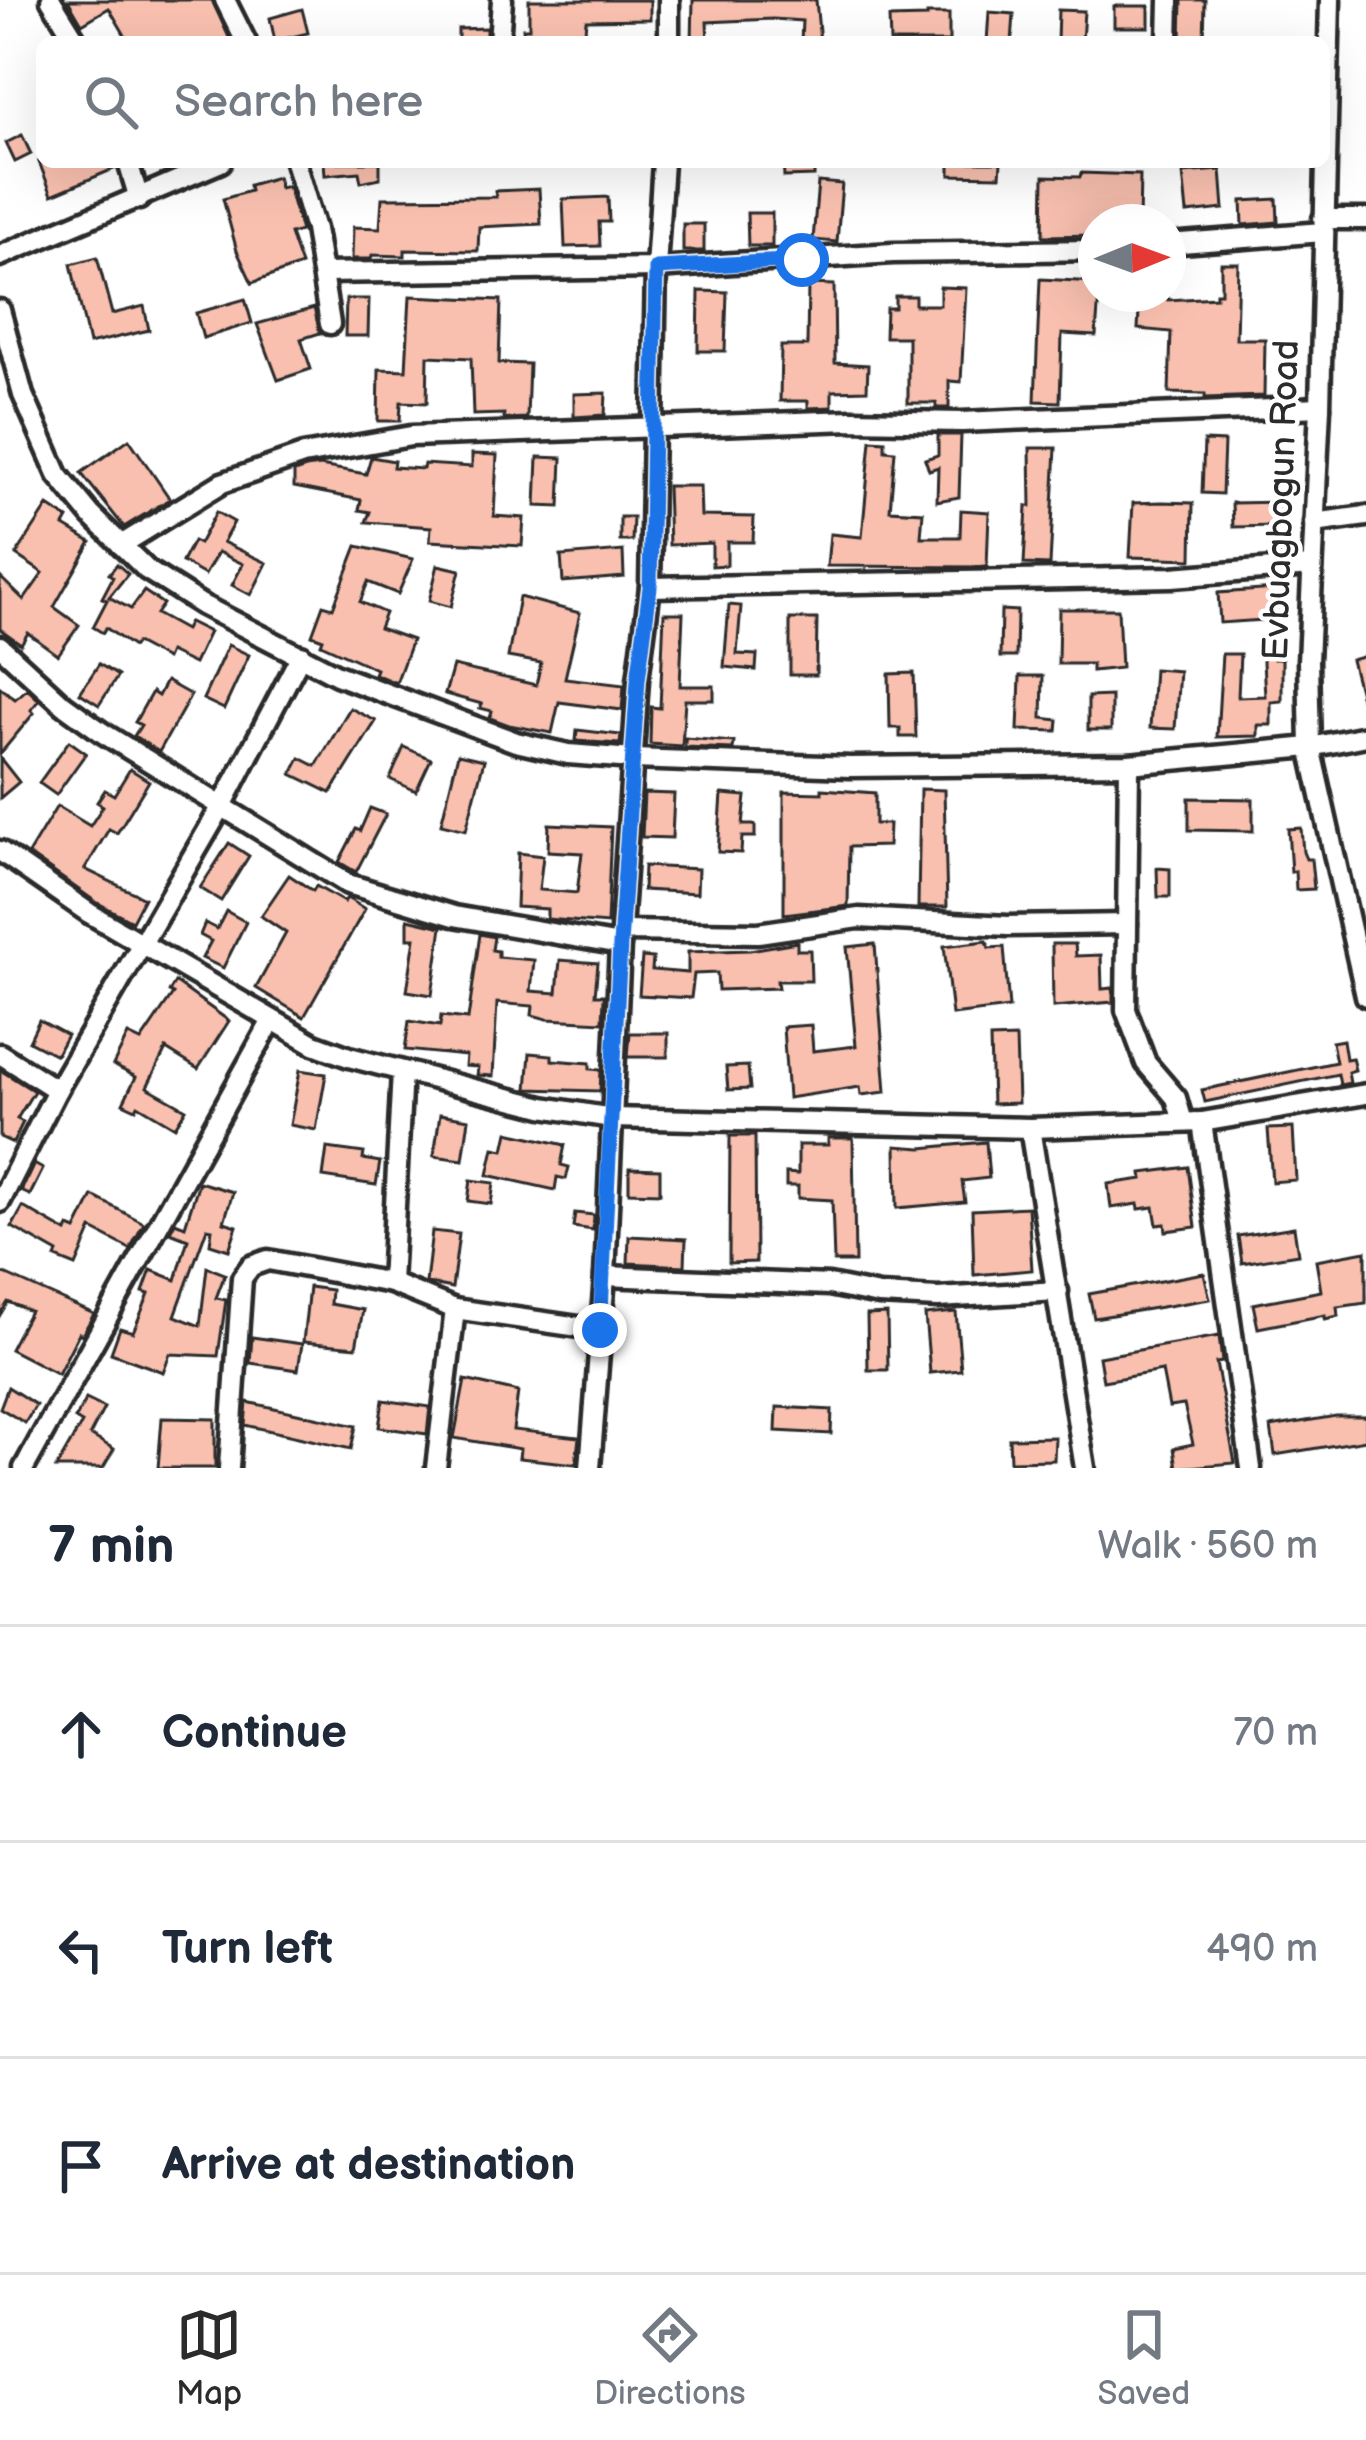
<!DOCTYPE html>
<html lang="en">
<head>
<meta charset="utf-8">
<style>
	body { margin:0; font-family:"Balsamiq Sans",sans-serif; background:#f6f6f7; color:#1f2937 }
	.compass { position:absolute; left:1078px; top:204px; width:108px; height:108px; border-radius:50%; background:#fff; box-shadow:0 12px 48px #0002; rotate:89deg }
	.stop { position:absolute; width:36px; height:36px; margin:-27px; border:9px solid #1a73e8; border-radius:50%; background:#fff }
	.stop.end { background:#1a73e8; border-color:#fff; box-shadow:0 3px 12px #0008 }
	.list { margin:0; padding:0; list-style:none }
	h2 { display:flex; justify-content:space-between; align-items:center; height:156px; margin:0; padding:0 48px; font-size:51px }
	h2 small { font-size:39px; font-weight:400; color:#747a83 }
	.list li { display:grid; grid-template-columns:78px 1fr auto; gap:36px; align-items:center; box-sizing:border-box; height:216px; padding:0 48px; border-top:3px solid #e0e1e3 }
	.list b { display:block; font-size:45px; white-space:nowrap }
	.list em { font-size:39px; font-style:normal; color:#747a83 }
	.icon { flex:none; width:66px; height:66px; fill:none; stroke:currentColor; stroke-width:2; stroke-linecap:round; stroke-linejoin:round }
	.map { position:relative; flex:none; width:1366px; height:1468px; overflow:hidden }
	.search { position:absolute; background:#fff; box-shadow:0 12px 48px #0002; left:36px; right:36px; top:36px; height:132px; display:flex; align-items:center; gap:30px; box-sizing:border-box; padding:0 42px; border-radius:18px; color:#747a83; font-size:45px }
	.sheet { height:804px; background:#fff }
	nav { display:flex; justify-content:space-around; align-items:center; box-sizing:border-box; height:168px; border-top:3px solid #e0e1e3; background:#fff; font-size:33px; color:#747a83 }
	nav a { display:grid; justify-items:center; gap:6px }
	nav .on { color:#2b2b2b }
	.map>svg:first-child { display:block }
	.building { fill:#f9c0af; stroke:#2b2b2b; stroke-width:3 }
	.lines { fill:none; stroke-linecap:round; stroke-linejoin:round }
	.minor-casing { stroke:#2b2b2b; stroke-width:27 }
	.minor { stroke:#fff; stroke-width:18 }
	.route { stroke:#1a73e8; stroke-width:15 }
	.labels { text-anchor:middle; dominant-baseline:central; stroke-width:9; stroke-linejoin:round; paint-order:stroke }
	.street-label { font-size:36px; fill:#2b2b2b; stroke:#fff }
</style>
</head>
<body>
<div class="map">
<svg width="1366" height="1468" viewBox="0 0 1366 1468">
	<rect width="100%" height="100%" fill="#fff"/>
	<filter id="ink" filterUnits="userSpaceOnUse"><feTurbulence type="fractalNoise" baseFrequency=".00833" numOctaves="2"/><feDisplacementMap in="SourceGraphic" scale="24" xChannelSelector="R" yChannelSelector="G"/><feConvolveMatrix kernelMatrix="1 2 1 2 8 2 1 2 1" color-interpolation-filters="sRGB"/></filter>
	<g filter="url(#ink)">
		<!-- building -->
		<g class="building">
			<path d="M68,0H212L231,42H129L109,8L82,24Z"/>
			<path d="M529,0H650V19L586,20L584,42H524L523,28H529Z"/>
			<path d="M693,0H816L820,42H801L802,21L773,19L707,22L708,42H692Z"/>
			<path d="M1182,0H1205L1204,42H1181Z"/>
			<rect x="1114" y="6" width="35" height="21"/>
			<path d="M302,9L308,33L275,41L270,18Z"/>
			<path d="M1058,10L1084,11L1082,42H1057Z"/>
			<path d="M989,12L1014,14L1012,42H987Z"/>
			<path d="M927,14H949V42H890L889,18L927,17Z"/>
			<path d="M486,28V42H458V29Z"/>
			<path d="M22,135L31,154L15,162L6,143Z"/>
			<path d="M39,162H115L116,168L52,195Z"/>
			<path d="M324,162H380V178L361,182L359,172L325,175Z"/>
			<path d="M783,162H814V176L784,177Z"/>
			<path d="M950,162H1001L1000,176L950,175Z"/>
			<path d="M1221,170L1224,209L1187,213L1183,173Z"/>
			<path d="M1081,173L1140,175L1139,222H1096V235L1043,236L1044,176L1080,177Z"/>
			<path d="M277,177L280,188L288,186L301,231L290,234L301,265L252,283L237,251L223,199L250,191L249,185Z"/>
			<path d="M818,182L842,184L837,242L813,240Z"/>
			<path d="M539,189L541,224L479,227L478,251L405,250V256L372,255L371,259H352L353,227L380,228L382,198L496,197L495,191Z"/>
			<path d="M608,197L609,222H599L600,246L565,247L563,199Z"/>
			<path d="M1277,199L1278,222L1243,225L1242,201Z"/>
			<path d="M747,213H772V246H748Z"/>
			<rect x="683" y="224" width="21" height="27"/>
			<path d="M97,257L112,314L144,306L149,330L89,344L71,264Z"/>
			<path d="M1221,263H1238L1236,339H1265L1264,396L1205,398V394L1169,393L1171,332L1138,329L1140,294H1168V300L1216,297V293H1221Z"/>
			<path d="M1040,279L1096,282L1099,294L1096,336L1062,334L1060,402L1035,401Z"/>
			<path d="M808,284L834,285L835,363L868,365L867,390L832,391V407L808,408V401H780L781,346H807Z"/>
			<path d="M940,287L966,288L961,382L949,381V408H936V403H908V337H885L886,308H895V296H915V305H940Z"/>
			<path d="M699,291L727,292L725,351H698Z"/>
			<path d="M410,296L501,300L499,363L529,364L527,418L504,419V414L473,415L471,358L428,356L427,403L401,402L400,421H378L379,369L406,370Z"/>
			<path d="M245,299L252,323L203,338L196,313Z"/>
			<path d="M346,299H369L368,336H345Z"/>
			<path d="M314,308L320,333L301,339L311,369L278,380L257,324Z"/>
			<path d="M606,393L605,415L574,417V394Z"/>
			<path d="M938,435H961L959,497L937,501L938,467L929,470L925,459L938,455Z"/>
			<path d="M129,439L170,499L124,527L81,473Z"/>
			<path d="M871,440L885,441V450L895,451L890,510L923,512L921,537H960L961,510L989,512L987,567L827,566L830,534L862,537Z"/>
			<path d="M1204,441L1224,442L1222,494L1202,493Z"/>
			<path d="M1030,448H1056L1050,565L1024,564L1027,506H1031Z"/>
			<path d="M472,454L497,455L494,516L524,518L522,546L430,541L431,527L366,522L370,512L359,510L361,500L294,487V472L306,468L320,466L366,474L371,457L394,461L393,467L423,469L424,464L472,467Z"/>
			<path d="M538,457L562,458L560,507L536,506Z"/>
			<path d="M667,486H700L701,516L754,517L753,542H727V565L712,566V543L669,545Z"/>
			<path d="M1162,502L1193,503L1192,559L1130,557L1133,503Z"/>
			<path d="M1286,502L1287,552L1278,553L1276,526L1233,527L1232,503Z"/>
			<path d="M48,506L68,519L64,526L91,542L54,607L79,625L58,655L28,633L21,644L0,629V577L24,600L43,573L16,555Z"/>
			<path d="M216,512L234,522L223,542L267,563L251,595L232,585L243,564L218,552L205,575L182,562L193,541L199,544Z"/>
			<path d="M620,517H633L632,541H620Z"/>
			<path d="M357,546L413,559L398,594L368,582L360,602L385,613L379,628L412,640L396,683L374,674L376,669L321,644L323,639L312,635L323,605L333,608Z"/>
			<path d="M623,551L624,577L563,582L561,556Z"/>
			<path d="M117,564L128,574L109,597L131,609L144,591L163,604L156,614L185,630L189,622L209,632L194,664L169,652L166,659L136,643L133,647L106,628L103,633L93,627L107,600L102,598L113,577L109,574Z"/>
			<path d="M438,565L460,570L451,607L429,601Z"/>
			<path d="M1276,589L1278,619L1220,623L1218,593Z"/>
			<path d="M519,597L580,613L565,678L624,685L622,710L559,702L552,733L509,725L490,718L492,711L480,708L482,704L445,694L453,666L536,685L541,663L508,657Z"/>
			<path d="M729,605L741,606L737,654L757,655L756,670L724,667Z"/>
			<path d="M1059,609H1118L1121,668L1092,671V664H1058Z"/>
			<path d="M1001,610L1017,611L1016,657H1000Z"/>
			<path d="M664,613H683L680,686H714V700H685L682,746L650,744L651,707L660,708Z"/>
			<path d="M790,619H817L816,675H790Z"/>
			<path d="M228,645L249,655L224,709L203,699Z"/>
			<path d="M1262,645H1274V659H1282V701L1271,702V725H1258V736L1217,737L1222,654H1240L1238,697L1265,696Z"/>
			<path d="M1366,656V701L1362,702L1351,660Z"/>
			<path d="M99,664L118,676L99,705L80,693Z"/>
			<path d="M1154,669L1179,671L1175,729L1150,728Z"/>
			<path d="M914,673L916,737H900V728H890L889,674Z"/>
			<path d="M1020,676H1043L1042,718L1058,720L1057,731L1018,730Z"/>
			<path d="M166,681L191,695L159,752L134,736L141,725L135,722L152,692L158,696Z"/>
			<path d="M0,687L15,699L27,689L39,700L31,710L34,713L0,754Z"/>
			<path d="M1111,696V730H1088V697Z"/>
			<path d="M350,708L376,721L331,793L292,774L300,758L316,766Z"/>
			<path d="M577,730L621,735L620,744L576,741Z"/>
			<path d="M685,738L734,742L733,749L685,747Z"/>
			<path d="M69,741L86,753L56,795L39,783Z"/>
			<path d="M404,747L431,759L416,791L390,779Z"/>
			<path d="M458,754L484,760L466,830L441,824Z"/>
			<path d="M0,758L19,782L0,798Z"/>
			<path d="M130,769L149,781L117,833L109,829L85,869L144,898L132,921L96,902L28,854L57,806L90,826L103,806L97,802L105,790L114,795Z"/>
			<path d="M822,789L875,793V824H889L888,846L849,847L848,906L784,914V792L822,793Z"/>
			<path d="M920,789L944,790L947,907H918Z"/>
			<path d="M644,793L674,794L672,838L642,837Z"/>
			<path d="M722,794L746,796L743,825H755V837H742L741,853L718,852Z"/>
			<path d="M1189,798L1253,799V831L1189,830Z"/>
			<path d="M370,808L386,814L356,872L339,862L356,829L360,831Z"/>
			<path d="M549,824L611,827L607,924L547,919V909L516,907L518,853L543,856L539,890L577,893L582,853L548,851Z"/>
			<path d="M1301,828L1303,852L1306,859H1311L1314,889L1296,890L1295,871L1291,872L1288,829Z"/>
			<path d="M229,843L249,856L221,901L200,888Z"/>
			<path d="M644,866L698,869L697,893L643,890Z"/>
			<path d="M1157,868L1170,869V897H1158Z"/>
			<path d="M289,875L313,891L316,886L344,902L347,898L365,909L304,1017L256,988L286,933L261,916Z"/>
			<path d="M226,911L246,922L223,968L202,958L211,941L200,935L205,923L217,929Z"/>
			<path d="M408,919L442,927L432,995L407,991L415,938H408Z"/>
			<path d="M480,934L494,937L492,950L498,951V957L534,960L531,991L557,993L560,960L598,963L595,995H604L603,1022L547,1019L532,1015L533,1006L497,1003L493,1076L477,1075L478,1067L465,1066L466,1056L405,1050L409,1021L440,1026L441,1016L468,1019Z"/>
			<path d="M987,941L989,948L1004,947L1009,1008L952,1015L944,946Z"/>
			<path d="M797,942V950H810L811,981H777L778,988L718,990L717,973L694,974L691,998L639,995L642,957L653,958L652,970L688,973V952L750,950Z"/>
			<path d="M875,944L886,1092L861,1095L860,1087L788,1098L783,1027L811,1025L813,1051L856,1046L847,947Z"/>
			<path d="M1052,944H1075L1076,956L1101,955L1102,989L1113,988V1002L1053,1007Z"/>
			<path d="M175,982L229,1021L198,1069L166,1049L147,1087L186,1109L175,1127L138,1105L136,1109L123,1103L136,1077L113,1065L128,1035L141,1041L173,994L169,992Z"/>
			<path d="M39,1020L67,1035L56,1055L29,1041Z"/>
			<path d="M630,1033H668V1057H628Z"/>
			<path d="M1016,1038L1018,1103L992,1104L990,1039Z"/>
			<path d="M1343,1040L1346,1059L1352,1058L1355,1070L1348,1072L1350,1083L1340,1085L1338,1074L1205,1102L1202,1090L1336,1062L1332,1042Z"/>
			<path d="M530,1053L552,1055V1060L590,1063V1069L601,1070L600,1091L527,1089Z"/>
			<path d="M748,1066L750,1089L728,1090L726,1067Z"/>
			<path d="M0,1070L34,1091L17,1119L23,1122L13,1143L0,1137Z"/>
			<path d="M300,1070L326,1074L316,1130L290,1125Z"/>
			<path d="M440,1114L469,1119L463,1160L434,1156Z"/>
			<path d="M1293,1128L1296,1180L1272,1182L1268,1129Z"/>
			<path d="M508,1132L565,1145L561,1165L569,1167L566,1179L557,1177L555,1190L488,1175L494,1148L504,1150Z"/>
			<path d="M730,1136H755L756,1262L729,1263Z"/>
			<path d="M828,1138H853L855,1262H834L832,1200L798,1198V1186H786V1173L798,1174V1145H828Z"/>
			<path d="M986,1142L989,1178L962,1181L965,1202L897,1208L896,1146L922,1148Z"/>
			<path d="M327,1148L364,1153L363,1159L380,1162L376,1185L323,1177Z"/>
			<path d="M34,1164L43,1169L30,1195L21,1191Z"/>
			<path d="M1188,1167L1196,1227L1166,1231L1165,1224L1157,1225L1154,1207L1139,1209L1138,1204L1111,1208L1108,1184L1143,1179L1142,1173Z"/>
			<path d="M629,1168L660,1169V1193L629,1192Z"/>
			<path d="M471,1180L494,1183L491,1204L468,1201Z"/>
			<path d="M199,1182L233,1192L224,1222L237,1226L229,1250L210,1244L212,1229L207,1228L175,1316L200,1326L207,1267L225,1274L216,1298L226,1300L218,1356L170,1354L163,1372L111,1353L120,1328L133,1332L149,1294L143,1292L151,1270L176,1280L188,1239L170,1232L175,1222L185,1226Z"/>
			<path d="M93,1196L144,1223L130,1249L92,1229L76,1266L56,1258L58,1253L12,1227L23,1207L67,1232L69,1227L76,1230Z"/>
			<path d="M1028,1207L1032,1270L974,1275L972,1210Z"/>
			<path d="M575,1213L594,1215L593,1230L573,1227Z"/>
			<path d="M1294,1227L1298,1254L1242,1263L1238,1236Z"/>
			<path d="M432,1231L459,1234L452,1288L426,1283Z"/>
			<path d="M629,1236L686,1239L685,1266L628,1263Z"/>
			<path d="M1366,1251V1303L1337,1307L1338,1316L1325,1319V1315L1258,1328L1253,1304L1321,1291L1316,1260Z"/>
			<path d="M0,1272L94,1314L82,1335L79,1333L58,1374L10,1349L30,1311L8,1302L0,1315Z"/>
			<path d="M1204,1273L1210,1299L1094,1318L1089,1294Z"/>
			<path d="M309,1287L331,1290L330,1304L363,1310L356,1347L303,1342Z"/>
			<path d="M956,1312L961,1370L930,1373L925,1315Z"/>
			<path d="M887,1314L888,1370H868L867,1315Z"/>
			<path d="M1219,1336L1222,1362L1216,1363L1235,1463L1177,1468L1174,1448L1193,1444L1184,1405L1169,1407L1162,1371L1103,1381L1099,1357Z"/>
			<path d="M252,1337L302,1344L298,1370L250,1363Z"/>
			<path d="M465,1380L518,1392L513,1430L579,1437L576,1464L519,1458L520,1449L454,1438Z"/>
			<path d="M8,1387L36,1405L25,1423L0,1408Z"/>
			<path d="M86,1399L104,1408L90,1435L114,1449L103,1468H56L82,1423L75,1419Z"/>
			<path d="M383,1400L430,1407L427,1434L379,1427Z"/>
			<path d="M247,1402L356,1426L351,1449L245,1425Z"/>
			<path d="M777,1407L832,1410L831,1434L776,1431Z"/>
			<path d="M1336,1416H1366V1440L1275,1455L1271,1427Z"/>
			<path d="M162,1418L215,1419V1468H158Z"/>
			<path d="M1055,1437L1054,1460L1010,1461L1009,1438Z"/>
		</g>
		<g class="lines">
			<!-- minor casing -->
			<g class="minor-casing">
				<g id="minor">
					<path d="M51,0L77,42"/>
					<path d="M225,0L246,42"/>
					<path d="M1330,0L1320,407L1308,661L1310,747L1366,996"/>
					<path d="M499,42L502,0"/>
					<path d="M669,42V0"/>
					<path d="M1168,42L1169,0"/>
					<path d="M128,162L139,199"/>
					<path d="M295,162L315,229L330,324"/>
					<path d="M1323,219H1366"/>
					<path d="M1168,244L1323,232"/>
					<path d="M0,256L221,162"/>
					<path d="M323,273L656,268L893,253L1096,250"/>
					<path d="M0,310L23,395L58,475L91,515L147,570L202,605L337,675L516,742L568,754L633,759L850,767L1129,764L1310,747L1366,736"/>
					<path d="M1314,523L1366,516"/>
					<path d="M121,545L222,483L303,455L411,436L852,420L962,422L1320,407"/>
					<path d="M650,587L1172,577L1312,566"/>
					<path d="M0,646L64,705L103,733L348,884L454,916L620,945"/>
					<path d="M1129,764L1126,1010L1146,1063L1176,1098L1183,1122"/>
					<path d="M0,851L89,913L314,1044L349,1057L543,1107L612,1118L1030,1128L1202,1122L1366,1094"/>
					<path d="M623,931L758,933L859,918L1008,926L1127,924"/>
					<path d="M0,1054L57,1090"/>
					<path d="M402,1071L391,1283L455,1309L600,1330"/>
					<path d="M1202,1122L1251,1468"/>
					<path d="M1030,1128L1085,1468"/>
					<path d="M0,1202L57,1090L223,804L301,655"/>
					<path d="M605,1276L829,1285L879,1295L938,1298L1058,1291"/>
					<path d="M24,1468L271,1022"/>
					<path d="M229,1468L242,1278L251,1266L268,1260L391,1283"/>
					<path d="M436,1468L455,1309"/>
					<path d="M590,1468L605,1276L620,945L638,680L650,587L656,268L663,162"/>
				</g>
			</g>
			<!-- minor -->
			<use href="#minor" class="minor"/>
		</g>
	</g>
	<g class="lines" filter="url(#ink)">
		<!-- route -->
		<path class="route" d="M600,1330L620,945L638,680L650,587L656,268L802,260"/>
	</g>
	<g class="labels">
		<!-- street labels -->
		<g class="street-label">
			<text transform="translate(1282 500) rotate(-88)">Evbuagbogun Road</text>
		</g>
	</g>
</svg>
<svg class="compass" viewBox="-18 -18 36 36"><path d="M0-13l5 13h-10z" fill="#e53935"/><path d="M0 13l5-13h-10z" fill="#747a83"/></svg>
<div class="stop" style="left:802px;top:260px"></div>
<div class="stop end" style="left:600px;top:1330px"></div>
<div class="search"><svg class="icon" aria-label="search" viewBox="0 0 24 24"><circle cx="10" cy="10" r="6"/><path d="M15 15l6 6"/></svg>Search here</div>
</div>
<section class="sheet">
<h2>7 min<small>Walk · 560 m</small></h2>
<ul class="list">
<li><svg class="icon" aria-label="ahead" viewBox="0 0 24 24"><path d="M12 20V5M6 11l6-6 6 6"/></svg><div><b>Continue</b></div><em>70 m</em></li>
<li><svg class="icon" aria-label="left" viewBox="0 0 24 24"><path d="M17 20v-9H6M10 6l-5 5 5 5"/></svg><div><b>Turn left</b></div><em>490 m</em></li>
<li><svg class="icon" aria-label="arrive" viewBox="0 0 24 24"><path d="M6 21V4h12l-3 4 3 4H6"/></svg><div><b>Arrive at destination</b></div></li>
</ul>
</section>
<nav>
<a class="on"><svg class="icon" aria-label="map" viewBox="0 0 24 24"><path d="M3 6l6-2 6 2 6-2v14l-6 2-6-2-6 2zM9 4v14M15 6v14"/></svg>Map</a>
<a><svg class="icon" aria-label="directions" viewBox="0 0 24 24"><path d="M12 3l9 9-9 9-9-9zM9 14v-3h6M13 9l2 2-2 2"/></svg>Directions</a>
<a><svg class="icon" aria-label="saved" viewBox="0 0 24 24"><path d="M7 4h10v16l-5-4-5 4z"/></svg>Saved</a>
</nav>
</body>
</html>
